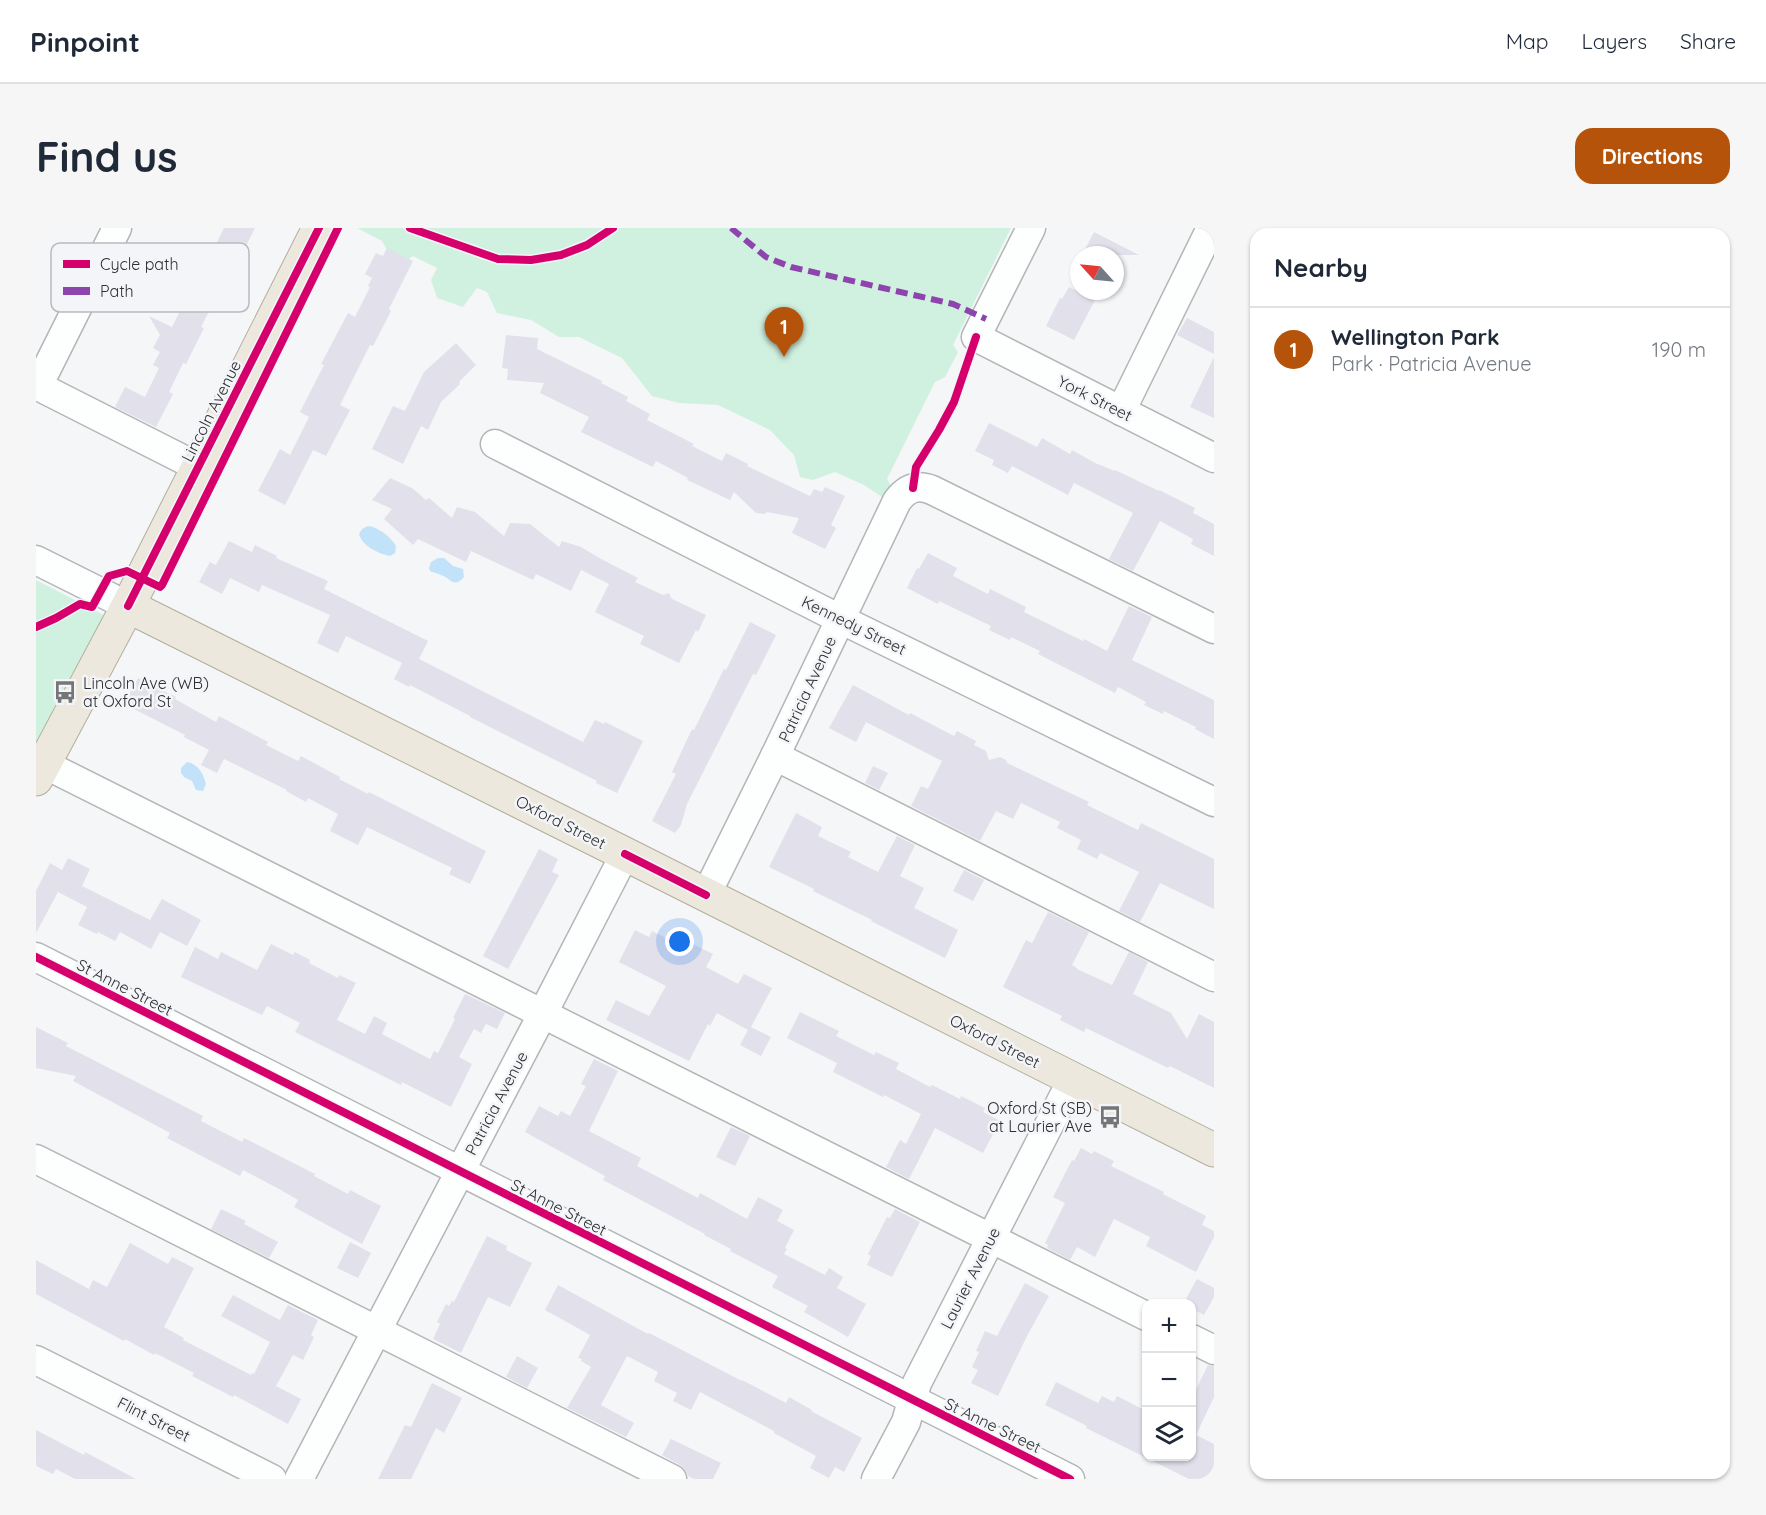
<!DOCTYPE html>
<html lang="en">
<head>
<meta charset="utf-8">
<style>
	body { margin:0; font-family:Quicksand,sans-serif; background:#f6f6f7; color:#1f2937 }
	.controls { position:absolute; right:18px; bottom:18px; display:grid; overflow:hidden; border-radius:12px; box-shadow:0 2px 4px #0004 }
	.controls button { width:54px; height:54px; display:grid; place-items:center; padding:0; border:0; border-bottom:2px solid #e0e1e3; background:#fff; color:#1f2937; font:30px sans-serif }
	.compass { position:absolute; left:1034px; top:18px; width:54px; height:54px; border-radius:50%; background:#fff; box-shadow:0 2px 4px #0004; rotate:297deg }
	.you { position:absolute; left:644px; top:714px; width:21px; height:21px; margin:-15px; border:4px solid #fff; border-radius:50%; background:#1a73e8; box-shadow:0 0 0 9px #1a73e833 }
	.badge { display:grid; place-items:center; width:39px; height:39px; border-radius:50%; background:#b45309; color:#fff; font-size:20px; font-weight:700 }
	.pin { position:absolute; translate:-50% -50px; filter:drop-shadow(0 2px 3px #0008) }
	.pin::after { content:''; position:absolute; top:32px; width:21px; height:18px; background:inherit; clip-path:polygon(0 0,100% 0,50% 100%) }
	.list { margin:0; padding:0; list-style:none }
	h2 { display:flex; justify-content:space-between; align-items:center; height:78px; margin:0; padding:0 24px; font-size:26px }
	h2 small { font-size:20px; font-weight:400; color:#747a83 }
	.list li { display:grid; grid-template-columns:39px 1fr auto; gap:18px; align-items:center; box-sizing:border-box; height:84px; padding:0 24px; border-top:2px solid #e0e1e3 }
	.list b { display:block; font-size:22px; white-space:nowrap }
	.list p { margin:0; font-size:20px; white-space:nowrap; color:#747a83 }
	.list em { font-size:20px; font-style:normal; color:#747a83 }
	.icon { flex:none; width:33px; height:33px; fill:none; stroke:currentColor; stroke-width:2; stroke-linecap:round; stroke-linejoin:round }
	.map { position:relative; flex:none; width:1178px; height:1251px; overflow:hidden; border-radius:18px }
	header { display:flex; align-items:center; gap:36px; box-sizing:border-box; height:84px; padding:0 30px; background:#fff; border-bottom:2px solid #e0e1e3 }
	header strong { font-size:28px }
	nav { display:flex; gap:33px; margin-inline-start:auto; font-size:21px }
	.intro { display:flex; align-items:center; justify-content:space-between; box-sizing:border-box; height:144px; padding:0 36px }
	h1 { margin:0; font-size:42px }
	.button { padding:15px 27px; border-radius:18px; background:#b45309; color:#fff; font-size:21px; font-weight:700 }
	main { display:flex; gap:36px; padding:0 36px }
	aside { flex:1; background:#fff; border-radius:18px; box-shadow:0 2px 4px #0004 }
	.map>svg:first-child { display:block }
	.green { fill:#d1f1e0 }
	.water { fill:#c2e2fa }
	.building { fill:#e2e1eb }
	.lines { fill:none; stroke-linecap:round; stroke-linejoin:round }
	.minor-casing { stroke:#b3b5b6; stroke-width:31 }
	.major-casing { stroke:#b3ae9c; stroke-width:35 }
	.minor { stroke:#fdfefe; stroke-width:28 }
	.major { stroke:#ece8de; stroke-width:33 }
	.quiet { stroke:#8e44ad; stroke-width:6; stroke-dasharray:12 6; stroke-linecap:butt }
	.cycleway-casing { stroke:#f3f5f9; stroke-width:11 }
	.cycleway { stroke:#d6006c; stroke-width:8 }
	.labels { text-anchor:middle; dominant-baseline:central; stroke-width:5; stroke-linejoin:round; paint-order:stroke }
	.street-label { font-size:16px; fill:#2e2f30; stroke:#f3f5f9 }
	.poi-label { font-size:16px; fill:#2e2f30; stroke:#f3f5f9; text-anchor:start }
	.key { fill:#f3f5f9; stroke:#b8babd; stroke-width:1.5 }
	.key-label { font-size:16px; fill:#2e2f30 }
</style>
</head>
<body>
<header>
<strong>Pinpoint</strong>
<nav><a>Map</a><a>Layers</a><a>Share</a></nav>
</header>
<div class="intro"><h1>Find us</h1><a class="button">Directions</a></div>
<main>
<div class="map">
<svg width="1178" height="1251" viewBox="0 0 1178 1251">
	<rect width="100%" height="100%" fill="#f4f6f8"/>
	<!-- green -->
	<g class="green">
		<path d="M321,0H975L917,117L922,124L909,149L899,154L851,251L858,262L855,269H846L828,257L799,244L777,252L764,249L758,227L734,202L682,177L643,175L616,168L586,130L543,109H523L495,92L461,85L451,64L441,60L427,79L401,70L395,52L401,40L377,28L370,33L355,29L346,13Z"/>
		<path d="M0,352L68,387L13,490L16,503L0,525Z"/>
	</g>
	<!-- water -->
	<g class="water">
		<path d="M332,298C342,299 355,309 360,318L359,325L354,328C343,326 326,318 323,306L326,301Z"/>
		<path d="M402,330H408L417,338L427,341L428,349C417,361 415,350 405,347C401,345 398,345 394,343L393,340L395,334Z"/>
		<path d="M151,534C162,536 167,545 170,556L167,563L160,562L156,553L148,549L145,545V540Z"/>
	</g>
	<!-- building -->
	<g class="building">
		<path d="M188,0H219L199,40L196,38L165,99L168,100L150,136L147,135L133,164L137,166L120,199L79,179L89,159L109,169L123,140L117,137L124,124L117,120L124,107L113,88L136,99L168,35L170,36Z"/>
		<path d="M1058,4L1103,27H1046Z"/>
		<path d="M351,20L377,33L353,81L355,83L337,118L334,117L304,177L314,182L290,228L277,222L249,277L222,263L244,221L254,227L273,189L264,184L288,137L285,136L312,85L319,89L334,59L332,58L336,50L329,46L340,25L347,28Z"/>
		<path d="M1033,59L1059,72L1038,112L1010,98L1024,70L1026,71Z"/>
		<path d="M1151,90L1178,104V126L1141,107Z"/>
		<path d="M470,107L502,110L501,121L566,153L565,155L592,169L590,173L614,186L611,192L658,216L656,218L686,233L690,225L712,236L711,238L774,268L778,261L786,264L789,259L809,268L795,297L800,300L789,321L756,305L763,290L731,284L729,286L720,285L698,264L694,272L651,252L652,250L620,233L617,239L545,204L553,189L504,165L508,155L471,152L472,141L466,140Z"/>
		<path d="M420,115L440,137L423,154L424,156L405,174L392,202L385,198L367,236L336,221L357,178L369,183L388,144Z"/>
		<path d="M1178,129V190L1154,179Z"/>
		<path d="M953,195L1001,219L1006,210L1034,226L1036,222L1059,235L1079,243V242L1123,263V262L1159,280L1157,285L1178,296V328L1155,316L1157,311L1124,293L1097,343L1073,331L1097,285L1038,255L1032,267L976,238L972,245L956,237L958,232L939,223Z"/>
		<path d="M354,250L376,260L390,272L393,270L416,290L421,279L439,284L468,308L474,295L494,296L523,319L526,313L545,319L567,332L602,350L599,354L627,367L633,365L636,371L670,387L662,404L660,402L643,435L604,416L608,408L559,384L573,356L545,342L535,363L500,346L497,352L435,323L430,334L382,311L377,317L348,291L356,281L336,272Z"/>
		<path d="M193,313L216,324L219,317L241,328L240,330L292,353L288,361L392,413L383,431L547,514L559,492L568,496L569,494L607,513L581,565L560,555L561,553L434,489V488L374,457L373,459L358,451L366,435L310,408L302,425L281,415L294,387L226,357L223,364L194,350L186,366L163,354L174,334L180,337Z"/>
		<path d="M892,325L921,340L917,348L952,366L954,361L990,379L988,384L1047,413L1048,411L1071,423L1093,378L1116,389L1096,432L1178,472V511L1159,501L1160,499L1128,483L1127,486L1108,477L1110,474L1082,459L1079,465L1002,426L1004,423L975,409L974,412L953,402L955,398L903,373L902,376L871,360L881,340L883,341Z"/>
		<path d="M714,394L740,407L720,447L717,446L691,497L651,576L645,597L639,605L616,593L640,546L636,544L656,501L658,502L688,441L690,442Z"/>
		<path d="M102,450L140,469L139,471L180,494L183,488L232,514L230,517L262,533L265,528L304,549L303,551L332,566L333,564L450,623L434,656L413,646L416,640L331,599L322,617L294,603L302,586L272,570L270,574L250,563L251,562L188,531L181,545L165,537L173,522L148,509L149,507L88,476Z"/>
		<path d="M817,457L873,487L874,485L918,508L921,503L940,513L938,517L950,523L953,532L964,529L970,532L971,535L1053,574L1051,577L1102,602L1105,595L1178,631V681L1124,655L1104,694L1083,683L1103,644L1064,625L1061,631L1041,621L1045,612L1021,600L1024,594L985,575L977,591L960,583L944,613L875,578L885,558L892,561L906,533L830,494L820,514L793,500Z"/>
		<path d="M837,538L852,545L843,562L829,555Z"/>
		<path d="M760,585L786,599L782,608L815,624L812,629L842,644L861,608L879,617L864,648L888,660L878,680L922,702L909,730L835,693L836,692L777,663L778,661L733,639Z"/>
		<path d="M503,621L522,631L516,644L523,647L472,741L447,728Z"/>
		<path d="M32,630L54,641L46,658L114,692L126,671L165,692L151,718L124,704L115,721L84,704L79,713L62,704L61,706L42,697L51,679L22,664L0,705V663L14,635L26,642Z"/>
		<path d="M928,642L948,652L937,673L917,663Z"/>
		<path d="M1012,684L1053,704L1036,737L1041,740V741L1076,757L1093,724L1112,734L1097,766L1135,785L1151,811L1163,786L1178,794V860L1134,838L1132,840L1050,800L1048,804L1024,792L1026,788L967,759L990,712L996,715Z"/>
		<path d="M599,702L613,709L616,703L650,720L653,714L677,726L670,739L702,756L708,746L736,760L715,799L735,809L725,828L704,817L712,802L681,785L674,798L672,796L653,833L570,792L580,772L613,788L630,758L583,734Z"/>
		<path d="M235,716L257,727L259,724L274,732L273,735L302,750L303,747L320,755L301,792L329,806L338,788L351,795L346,806L394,831L398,823L402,825L419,791L417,790L429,766L469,785L461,801L450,796L445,805L438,801L423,829L436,836L415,879L366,854L365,857L259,804L264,795L231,778L226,787L145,749L159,719L182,731L185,724L221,742Z"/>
		<path d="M764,784L803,803L800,808L838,827L840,824L863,835L860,841L894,859L896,857L924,871L925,868L949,880L947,884L964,893L947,925L899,900L873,951L850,939L864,912L870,916L885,886L848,867L847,869L797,844L801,835L751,810Z"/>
		<path d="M0,799L32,815L30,818L167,888L165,893L206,914L208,910L279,946L278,948L312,966L314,962L345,978L326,1016L258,979L262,972L243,961L207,942L204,948L131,910L134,905L37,853L40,848L0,840Z"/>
		<path d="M558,831L582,843L553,903L605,930L601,938L662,970L664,965L711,991L722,969L747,982L741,993L758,1002L749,1020L751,1021L748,1026L789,1047L793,1040L807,1049L801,1060L830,1076L812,1109L768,1084L772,1078L736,1059L742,1048L694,1023L695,1021L668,1007L669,1006L567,952L569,948L489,904L503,878L522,888L525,883L534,888L550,858L545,856Z"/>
		<path d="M695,899L714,908L699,938L680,929Z"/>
		<path d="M1045,920L1056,926L1058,923L1078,933L1075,938L1128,964L1127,966L1170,988L1166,997L1178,1003V1009L1160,1044L1110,1018L1114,1009L1078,991L1059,1029L1041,1019L1034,1032L1011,1020L1012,1017L1009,1015L1029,975L1017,969L1036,932L1038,933Z"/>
		<path d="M185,981L210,993L208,996L242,1014L233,1030L175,1001Z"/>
		<path d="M859,981L884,994L856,1049L831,1037L835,1028L832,1026L851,989L854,990Z"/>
		<path d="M451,1008L471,1018L470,1022L496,1035L474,1079L452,1069L425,1125L397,1111L404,1096L401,1094L410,1076L413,1078L416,1073L418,1074Z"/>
		<path d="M314,1014L335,1025L322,1050L301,1040Z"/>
		<path d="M94,1015L132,1036L136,1029L158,1040L128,1099L148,1110L147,1112L215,1147L216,1145L218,1146L234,1114L185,1088L197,1067L244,1092L252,1077L282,1092L275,1107L278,1109L267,1132L257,1127L240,1158L265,1171L252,1196L198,1167L197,1169L156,1148L158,1145L119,1125L118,1127L89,1111L88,1113L0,1066V1032L53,1061L57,1052L71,1059Z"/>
		<path d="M1161,1051L1178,1060V1069L1168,1087L1155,1080V1076H1147Z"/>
		<path d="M989,1055L1013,1068L991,1108L962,1168L935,1155L942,1142L936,1139L943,1124L940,1123L949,1103L961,1108Z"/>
		<path d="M522,1057L612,1106L613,1105L706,1153V1152L750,1175L753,1169L776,1182L775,1183L826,1210L808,1244L799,1239L793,1250L774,1240L780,1228L738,1205V1203L664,1164L655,1182L637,1173L641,1165L618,1153L622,1144L591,1128L565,1177L598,1195L590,1209L531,1180L555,1139L545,1133L546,1131L542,1130L554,1107L509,1082Z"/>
		<path d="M481,1128L502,1140L491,1160L470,1149Z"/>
		<path d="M1172,1137L1178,1138V1169L1160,1207L1178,1216V1251H1153L1050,1200L1051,1198L1009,1177L1020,1154L1062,1175L1066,1168L1078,1174L1081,1168L1110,1183V1228H1155V1172Z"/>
		<path d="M396,1155L426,1170L408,1205L400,1200L375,1251H342L369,1197L375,1199Z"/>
		<path d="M0,1202L48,1227L49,1224L100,1251H39L20,1241L17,1246L0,1238Z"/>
		<path d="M635,1211L685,1235L677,1251H658L652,1248L649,1242L644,1237L626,1227Z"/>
	</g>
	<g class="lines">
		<!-- minor casing -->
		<g class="minor-casing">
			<g id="minor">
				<path d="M81,0L2,158L162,239"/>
				<path d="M995,0L940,109L1178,230"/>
				<path d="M1085,183L1175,0"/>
				<path d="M459,216L804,391L1178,574"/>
				<path d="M0,332L92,378"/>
				<path d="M739,528L1178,749"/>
				<path d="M8,536L1110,1088"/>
				<path d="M670,667L739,528L861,273C871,260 881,256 896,262L1178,401"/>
				<path d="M0,729L1034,1251"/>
				<path d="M0,931L636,1251"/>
				<path d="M1156,1111L1178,1122"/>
				<path d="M0,1132L236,1251"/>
				<path d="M263,1251L506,787L589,626"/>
				<path d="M840,1251L870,1194L881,1155L1036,852"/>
			</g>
		</g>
		<!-- major casing -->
		<g class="major-casing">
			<g id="major">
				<path d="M92,378L589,626L1178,922"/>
				<path d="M0,551L92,378L283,0"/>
			</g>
		</g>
		<!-- minor -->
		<use href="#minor" class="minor"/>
		<!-- major -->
		<use href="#major" class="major"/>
		<!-- quiet -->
		<path class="quiet" d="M695,0L730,29L755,39L917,76L950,91"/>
		<!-- cycleway casing -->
		<g class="cycleway-casing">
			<g id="cycleway">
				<path d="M374,0L462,31L495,32L525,27L551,17L577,0"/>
				<path d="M877,260L880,239L903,202L918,174L940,109"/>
				<path d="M92,378L283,0"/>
				<path d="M0,399L20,390L44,376L56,379L73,348L91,343L124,359L126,357L302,0"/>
				<path d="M589,626L670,667"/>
				<path d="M0,729L1034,1251"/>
			</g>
		</g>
		<!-- cycleway -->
		<use href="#cycleway" class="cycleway"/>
	</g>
	<!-- icons -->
	<defs>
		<g id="bus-bare" transform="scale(1.8)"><path d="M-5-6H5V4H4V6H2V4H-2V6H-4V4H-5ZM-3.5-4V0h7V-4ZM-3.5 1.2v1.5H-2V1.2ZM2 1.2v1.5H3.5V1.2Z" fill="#737576" stroke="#f3f5f9" stroke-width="2.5" paint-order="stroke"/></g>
	</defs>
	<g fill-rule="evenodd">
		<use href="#bus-bare" x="29" y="464"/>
		<use href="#bus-bare" x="1074" y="889"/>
	</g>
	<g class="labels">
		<!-- street labels -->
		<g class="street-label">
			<text transform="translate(1059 170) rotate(27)">York Street</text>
			<text transform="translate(175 183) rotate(-63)">Lincoln Avenue</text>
			<text transform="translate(818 397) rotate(26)">Kennedy Street</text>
			<text transform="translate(771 461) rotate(-65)">Patricia Avenue</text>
			<text transform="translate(525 594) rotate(27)">Oxford Street</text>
			<text transform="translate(89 759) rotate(27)">St Anne Street</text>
			<text transform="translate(959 813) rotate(27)">Oxford Street</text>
			<text transform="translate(460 875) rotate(-62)">Patricia Avenue</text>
			<text transform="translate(523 979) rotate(27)">St Anne Street</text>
			<text transform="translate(934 1050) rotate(-63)">Laurier Avenue</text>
			<text transform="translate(118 1191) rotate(27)">Flint Street</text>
			<text transform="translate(957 1197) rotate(26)">St Anne Street</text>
		</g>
		<!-- poi labels -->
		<g class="poi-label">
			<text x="47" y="455">Lincoln Ave (WB)<tspan x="47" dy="18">at Oxford St</tspan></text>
			<text x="1056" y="880" text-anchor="end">Oxford St (SB)<tspan x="1056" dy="18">at Laurier Ave</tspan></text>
		</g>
	</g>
	<!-- legend -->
	<rect x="15" y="15" width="198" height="69" rx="9" class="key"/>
	<rect x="27" y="32" width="27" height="8" fill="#d6006c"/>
	<rect x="27" y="59" width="27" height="8" fill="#8e44ad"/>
	<g class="key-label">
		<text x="64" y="42">Cycle path</text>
		<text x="64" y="69">Path</text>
	</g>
</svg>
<div class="controls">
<button>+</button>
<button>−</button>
<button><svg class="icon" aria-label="layers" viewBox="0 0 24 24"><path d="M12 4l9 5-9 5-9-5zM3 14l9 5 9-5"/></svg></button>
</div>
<svg class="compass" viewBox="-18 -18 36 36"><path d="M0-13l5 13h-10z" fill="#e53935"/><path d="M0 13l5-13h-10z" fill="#747a83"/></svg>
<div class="you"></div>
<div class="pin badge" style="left:748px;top:129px">1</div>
</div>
<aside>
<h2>Nearby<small></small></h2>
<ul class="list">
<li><span class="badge">1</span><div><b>Wellington Park</b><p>Park · Patricia Avenue</p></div><em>190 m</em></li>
</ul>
</aside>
</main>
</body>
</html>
